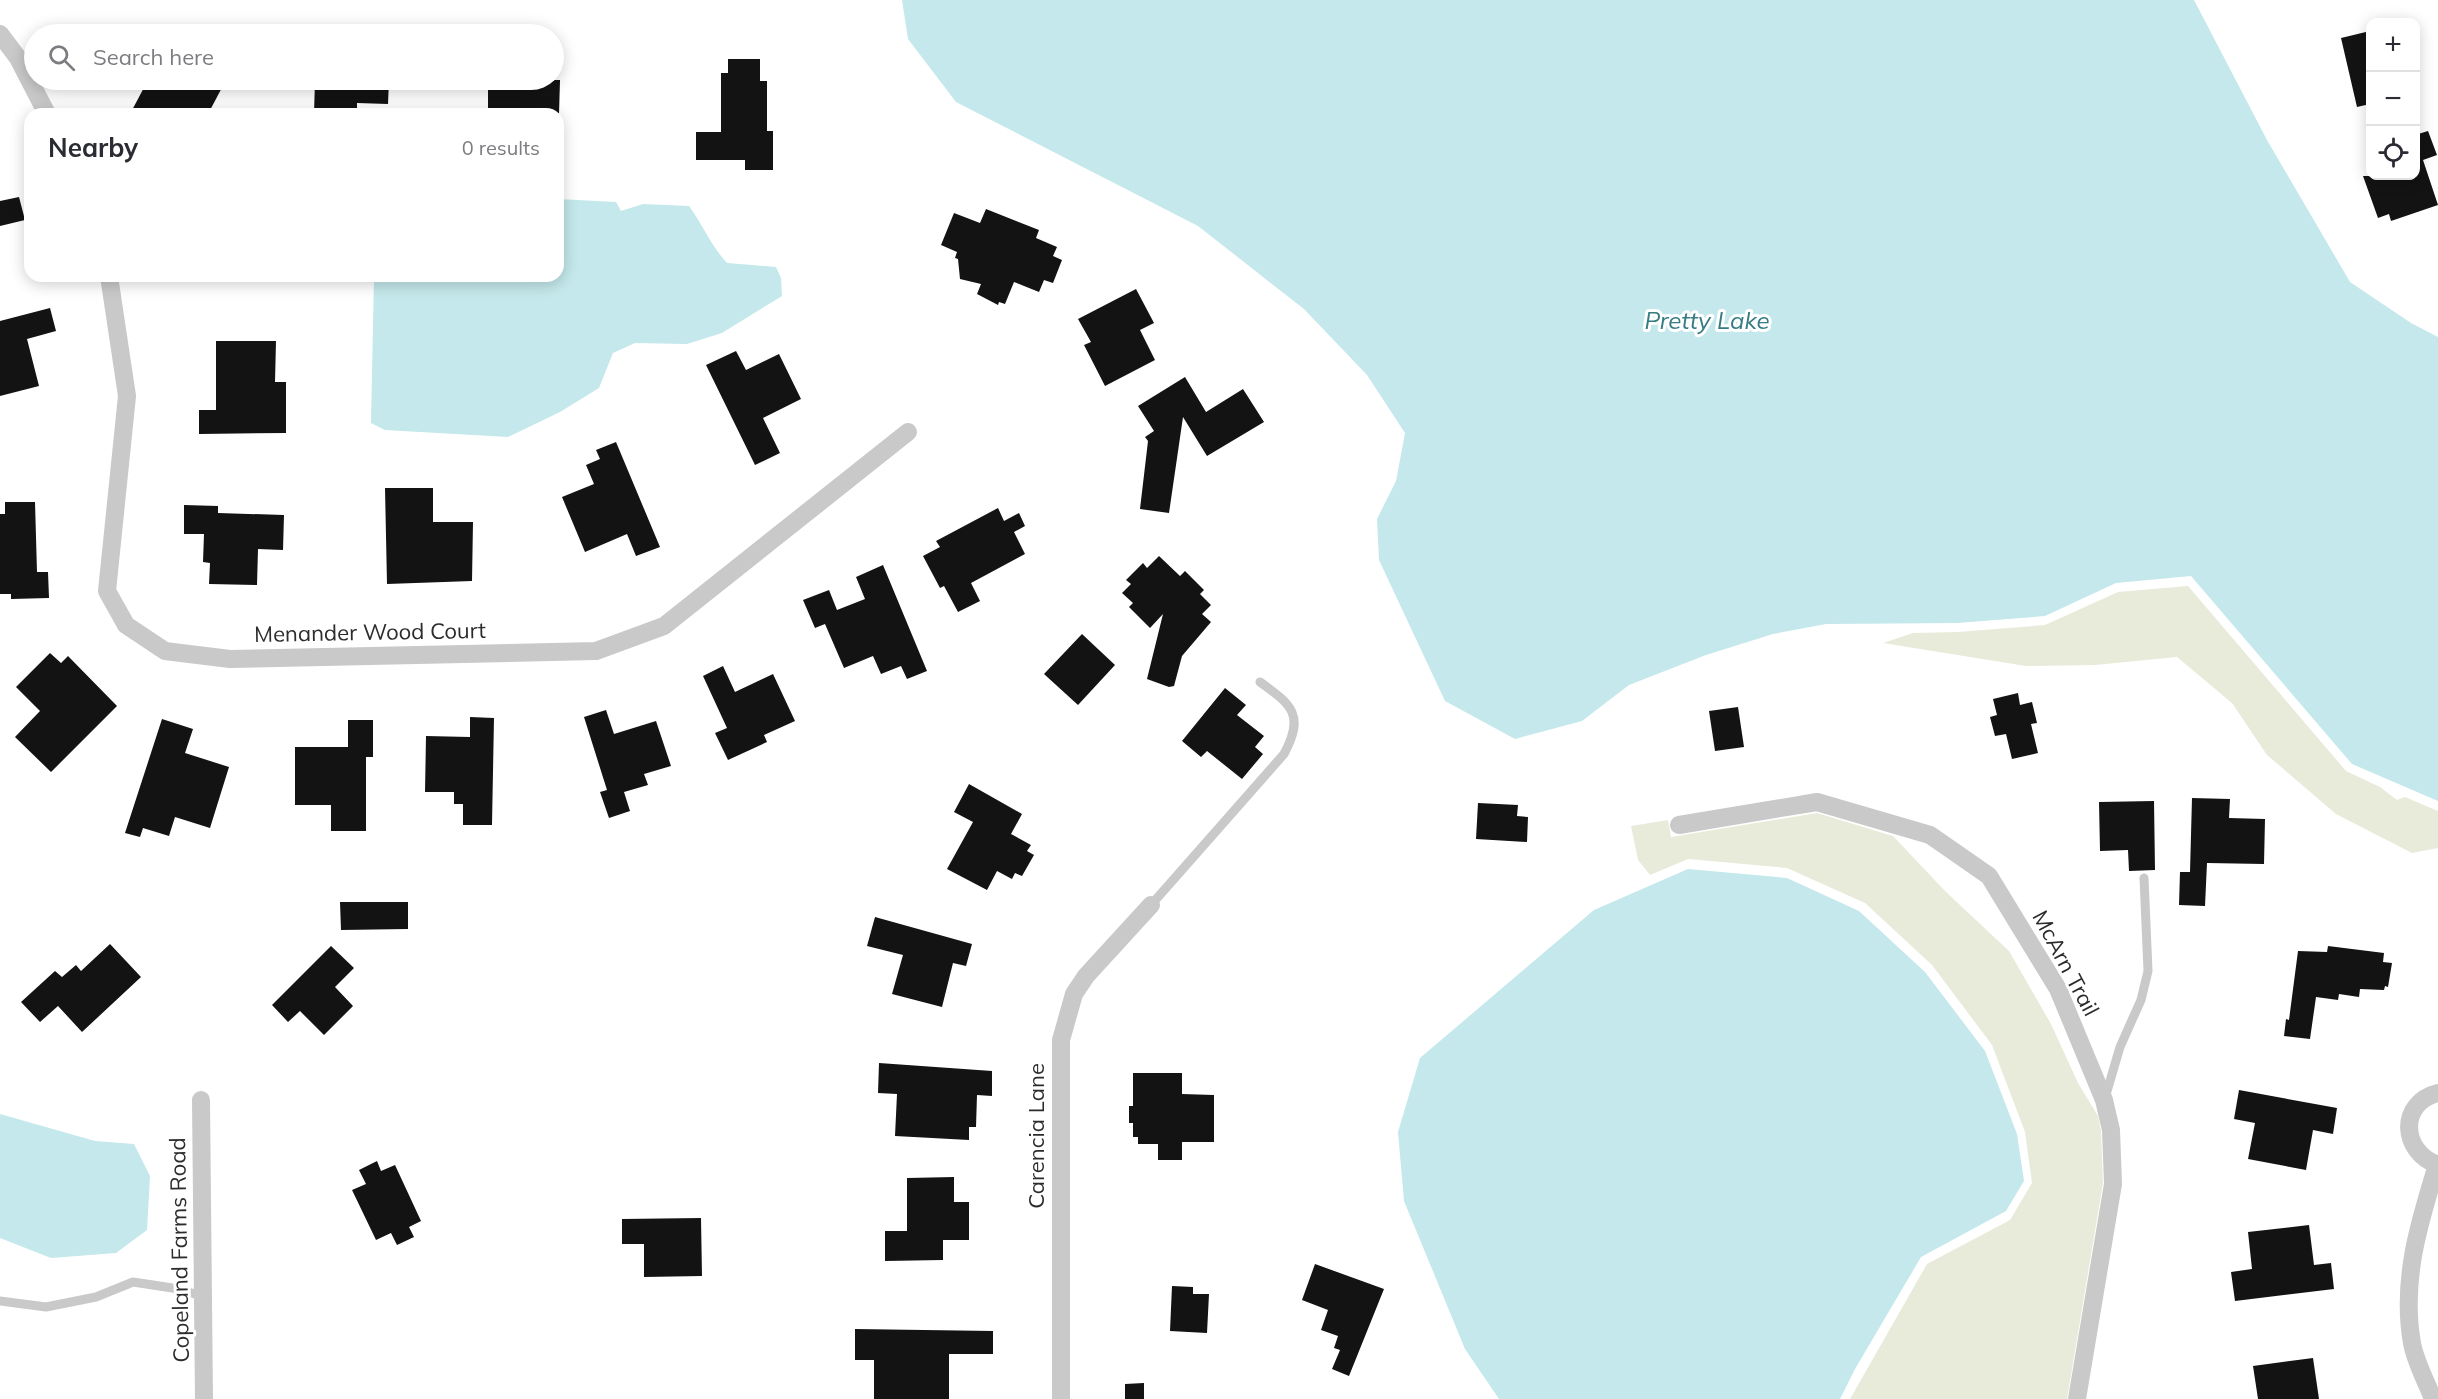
<!DOCTYPE html>
<html lang="en">
<head>
<meta charset="utf-8">
<style>
	body { margin:0; font-family:Mulish,sans-serif; background:#f2f2f3; color:#2b2b33 }
	.controls { position:absolute; right:18px; top:18px; display:grid; overflow:hidden; border-radius:12px; box-shadow:0 3px 15px #0003 }
	.controls button { width:54px; height:54px; display:grid; place-items:center; padding:0; border:0; border-bottom:2px solid #e1e1e2; background:#fff; color:#2b2b33; font:30px sans-serif }
	.list { margin:0; padding:0; list-style:none }
	h2 { display:flex; justify-content:space-between; align-items:center; height:78px; margin:0; padding:0 24px; font-size:26px }
	h2 small { font-size:20px; font-weight:400; color:#7c7c81 }
	.icon { flex:none; width:33px; height:33px; fill:none; stroke:currentColor; stroke-width:2; stroke-linecap:round; stroke-linejoin:round }
	.map { position:relative; flex:none; width:2438px; height:1399px; overflow:hidden }
	.search { position:absolute; background:#fff; box-shadow:0 3px 15px #0003; left:24px; top:24px; width:540px; height:66px; display:flex; align-items:center; gap:15px; box-sizing:border-box; padding:0 21px; border-radius:33px; color:#7c7c81; font-size:22px }
	.panel { position:absolute; background:#fff; box-shadow:0 3px 15px #0003; left:24px; top:108px; width:540px; height:174px; border-radius:18px }
	.map>svg:first-child { display:block }
	.green { fill:#e8ebd9 }
	.water { fill:#c4e8eb }
	.building { fill:#131313 }
	.lines { fill:none; stroke-linecap:round; stroke-linejoin:round }
	.lane { stroke:#c9c9c9; stroke-width:9 }
	.street { stroke:#c9c9c9; stroke-width:18 }
	.labels { text-anchor:middle; dominant-baseline:central; stroke-width:6; stroke-linejoin:round; paint-order:stroke }
	.street-label { font-size:22px; fill:#2c2c2c; stroke:#fff }
	.water-label { font-size:24px; font-style:italic; fill:#357d83; stroke:#fff }
</style>
</head>
<body>
<div class="map">
<svg width="2438" height="1399" viewBox="0 0 2438 1399">
	<rect width="100%" height="100%" fill="#fff"/>
	<!-- green -->
	<g class="green">
		<path d="M2188,586L2346,771L2380,787L2397,800L2405,797L2438,811V848L2412,853L2336,814L2267,755L2232,703L2177,657L2095,665L2026,666L1883,643L1913,633L1958,632L2045,625L2118,592Z"/>
		<path d="M1817,813L1893,836L1946,892L2009,951L2051,1024L2078,1083L2098,1116L2101,1131L2103,1183L2067,1399H1850L1927,1264L2010,1220L2032,1183L2025,1132L1992,1045L1932,965L1865,903L1787,868L1688,859L1650,875L1638,860L1631,826L1668,820L1671,837Z"/>
	</g>
	<!-- water -->
	<g class="water">
		<path d="M902,0H2194L2267,140L2350,282L2411,323L2438,337V801L2352,764L2191,576L2116,583L2045,616L1957,623L1826,624L1773,634L1706,655L1629,685L1582,721L1515,739L1445,701L1379,560L1377,519L1396,481L1405,433L1367,375L1304,309L1198,226L956,102L908,39Z"/>
		<path d="M558,199L616,202L621,211L643,204L689,206C703,225 711,246 727,263L776,267L781,278L782,296L722,333L687,344L635,343L613,353L599,388L560,412L508,437L385,430L371,423L374,276H558Z"/>
		<path d="M1688,869L1787,878L1859,911L1925,972L1985,1051L2017,1134L2024,1181L2006,1211L1921,1257L1855,1369L1840,1399H1499L1465,1349L1404,1201L1398,1132L1420,1058L1594,910Z"/>
		<path d="M0,1114L95,1141L134,1144L150,1176L147,1230L116,1253L51,1258L0,1238Z"/>
	</g>
	<!-- building -->
	<g class="building">
		<path d="M2370,31V104L2357,107L2341,38Z"/>
		<path d="M728,59H760V81H767V131H773V170H745V160H696V132H721V73H728Z"/>
		<path d="M148,80H226L208,114H130Z"/>
		<path d="M315,80H389L388,104L357,103V114H314Z"/>
		<path d="M488,80H560L559,114H488Z"/>
		<path d="M2428,131L2437,155L2423,160L2438,205L2391,221L2389,214L2378,218L2363,176H2415V135Z"/>
		<path d="M19,197L25,220L0,226V201Z"/>
		<path d="M986,209L1039,230L1036,238L1057,247L1053,256L1062,260L1053,283L1044,280L1039,292L1014,282L1005,304L999,302L998,305L977,294L981,284L960,279L958,259L955,258L957,252L941,245L954,213L980,223Z"/>
		<path d="M1136,289L1154,323L1140,330L1155,360L1105,386L1084,345L1091,342L1078,319Z"/>
		<path d="M50,308L56,331L27,339L39,386L0,396V321Z"/>
		<path d="M216,341H276L275,382H286V433L199,434V410H216Z"/>
		<path d="M736,351L746,370L779,354L801,399L763,418L780,453L755,465L706,365Z"/>
		<path d="M1185,377L1206,412L1243,389L1264,422L1207,456L1183,417L1169,513L1140,509L1148,441L1145,437L1154,431L1138,406Z"/>
		<path d="M616,442L660,547L636,556L627,534L585,552L562,497L594,484L586,465L600,459L596,450Z"/>
		<path d="M385,488H433V522H473L472,581L387,584Z"/>
		<path d="M5,502H35L37,572H48L49,598L11,599V594H0V514H5Z"/>
		<path d="M184,505L218,506V513L284,515L283,550L258,549L257,585L209,584L210,563L203,562L204,534H184Z"/>
		<path d="M998,508L1004,521L1019,513L1025,526L1014,532L1025,554L971,583L980,601L958,612L944,586L940,588L923,556L940,547L936,541Z"/>
		<path d="M1159,556L1180,576L1185,571L1204,590L1200,594L1211,605L1202,614L1211,622L1182,656L1174,686L1169,687L1147,679L1163,614L1150,628L1129,607L1133,603L1122,593L1131,584L1126,580L1143,563L1147,568Z"/>
		<path d="M883,565L927,671L907,679L901,666L881,674L873,656L844,668L825,624L815,628L803,600L829,590L837,610L865,599L856,577Z"/>
		<path d="M1082,634L1115,665L1078,705L1044,674Z"/>
		<path d="M50,653L61,663L68,656L117,706L51,772L15,737L40,711L16,687Z"/>
		<path d="M723,666L735,692L773,674L795,721L764,735L767,742L728,760L715,733L727,728L703,676Z"/>
		<path d="M1225,688L1246,705L1237,715L1264,736L1255,747L1263,754L1242,779L1207,751L1201,757L1182,741Z"/>
		<path d="M2018,693L2020,705L2032,702L2037,723L2031,724L2038,753L2012,759L2006,734L1995,736L1990,717L1997,715L1993,699Z"/>
		<path d="M1738,707L1744,747L1715,751L1709,711Z"/>
		<path d="M606,710L614,734L656,721L671,766L644,774L648,785L624,792L630,811L609,818L600,792L607,790L584,717Z"/>
		<path d="M470,717L494,718L492,825H463V804H454V792H425L426,736L470,737Z"/>
		<path d="M162,719L193,729L185,753L229,767L210,828L175,817L169,836L143,828L140,837L125,833Z"/>
		<path d="M348,720H373V757H366V831H331V805H295V747H348Z"/>
		<path d="M969,784L1022,814L1011,834L1031,845L1027,851L1034,855L1022,876L1015,873L1012,879L997,871L987,890L947,869L973,822L954,812Z"/>
		<path d="M2192,798L2230,799L2229,818L2265,819L2264,864L2207,863L2205,906L2179,905L2180,872H2190Z"/>
		<path d="M2154,801L2155,870L2129,871L2128,850L2100,851L2099,802Z"/>
		<path d="M1478,803L1518,805L1517,816L1528,817L1527,842L1476,839Z"/>
		<path d="M340,902H408V929L341,930Z"/>
		<path d="M875,917L972,944L966,966L953,963L942,1007L892,994L903,955L867,946Z"/>
		<path d="M110,944L141,977L82,1032L58,1006L40,1022L21,1002L55,971L62,977L76,965L81,971Z"/>
		<path d="M331,946L354,968L335,987L353,1006L324,1035L300,1011L288,1022L272,1005Z"/>
		<path d="M2328,946L2384,953L2383,962L2392,963L2388,987L2385,986L2384,990L2360,989L2359,997L2339,994L2338,1000L2316,997L2310,1039L2284,1036L2286,1019L2289,1020L2298,951L2327,952Z"/>
		<path d="M879,1063L992,1071V1096L977,1095L976,1127H969V1140L895,1136L897,1094L878,1093Z"/>
		<path d="M1133,1073H1182V1094L1214,1095V1142H1182V1160H1158V1144H1138V1137H1133V1123H1129V1106H1133Z"/>
		<path d="M2239,1090L2337,1108L2333,1134L2313,1130L2306,1170L2248,1159L2255,1123L2234,1119Z"/>
		<path d="M377,1161L381,1171L395,1165L421,1221L409,1227L414,1237L397,1245L391,1233L376,1240L352,1190L366,1184L359,1170Z"/>
		<path d="M954,1177V1202H969V1240H943V1260L885,1261V1231H907V1178Z"/>
		<path d="M701,1218L702,1276L644,1277V1244H622V1219Z"/>
		<path d="M2309,1225L2314,1265L2331,1263L2334,1289L2235,1301L2231,1272L2252,1269L2248,1232Z"/>
		<path d="M1315,1264L1384,1289L1349,1376L1332,1369L1340,1350L1334,1348L1338,1336L1321,1330L1328,1310L1302,1300Z"/>
		<path d="M1172,1286L1193,1287V1294H1209L1207,1333L1170,1331Z"/>
		<path d="M855,1329L993,1331V1354H949V1399H874V1360H855Z"/>
		<path d="M2313,1358L2319,1399H2258L2253,1366Z"/>
		<path d="M1144,1383V1399H1125V1384Z"/>
	</g>
	<g class="lines">
		<!-- lane -->
		<g class="lane">
			<path d="M1151,905L1284,754C1305,715 1292,705 1260,682"/>
			<path d="M2105,1098L2120,1047L2141,1000L2148,971L2144,878"/>
			<path d="M0,1301L46,1307L96,1297L133,1282L179,1289L204,1297"/>
		</g>
		<!-- street -->
		<g class="street">
			<path d="M0,34L18,58L47,114"/>
			<path d="M109,276L127,396L107,591L126,625L165,651L230,659L596,651L664,626L908,432"/>
			<path d="M1679,825L1817,802L1930,835L1989,876L2058,989L2104,1100L2111,1130L2113,1184L2077,1399"/>
			<path d="M2438,1093C2398,1103 2401,1152 2438,1165"/>
			<path d="M201,1100L204,1399"/>
			<path d="M1061,1399V1040L1074,994L1086,976L1151,905"/>
			<path d="M2433,1399C2426,1381 2415,1361 2412,1343C2401,1281 2419,1223 2437,1165"/>
		</g>
	</g>
	<g class="labels">
		<!-- street labels -->
		<g class="street-label">
			<text transform="translate(370 632) rotate(-1)">Menander Wood Court</text>
			<text transform="translate(2066 963) rotate(62)">McArn Trail</text>
			<text transform="translate(1036 1136) rotate(-90)">Carencia Lane</text>
			<text transform="translate(179 1250) rotate(-91)">Copeland Farms Road</text>
		</g>
		<!-- water labels -->
		<g class="water-label">
			<text x="1707" y="320">Pretty Lake</text>
		</g>
	</g>
</svg>
<div class="controls">
<button>+</button>
<button>−</button>
<button><svg class="icon" aria-label="locate" viewBox="0 0 24 24"><circle cx="12" cy="12" r="6"/><path d="M12 2v4M12 18v4M2 12h4M18 12h4"/></svg></button>
</div>
<div class="search"><svg class="icon" aria-label="search" viewBox="0 0 24 24"><circle cx="10" cy="10" r="6"/><path d="M15 15l6 6"/></svg>Search here</div>
<section class="panel">
<h2>Nearby<small>0 results</small></h2>
<ul class="list">
</ul>
</section>
</div>
</body>
</html>
